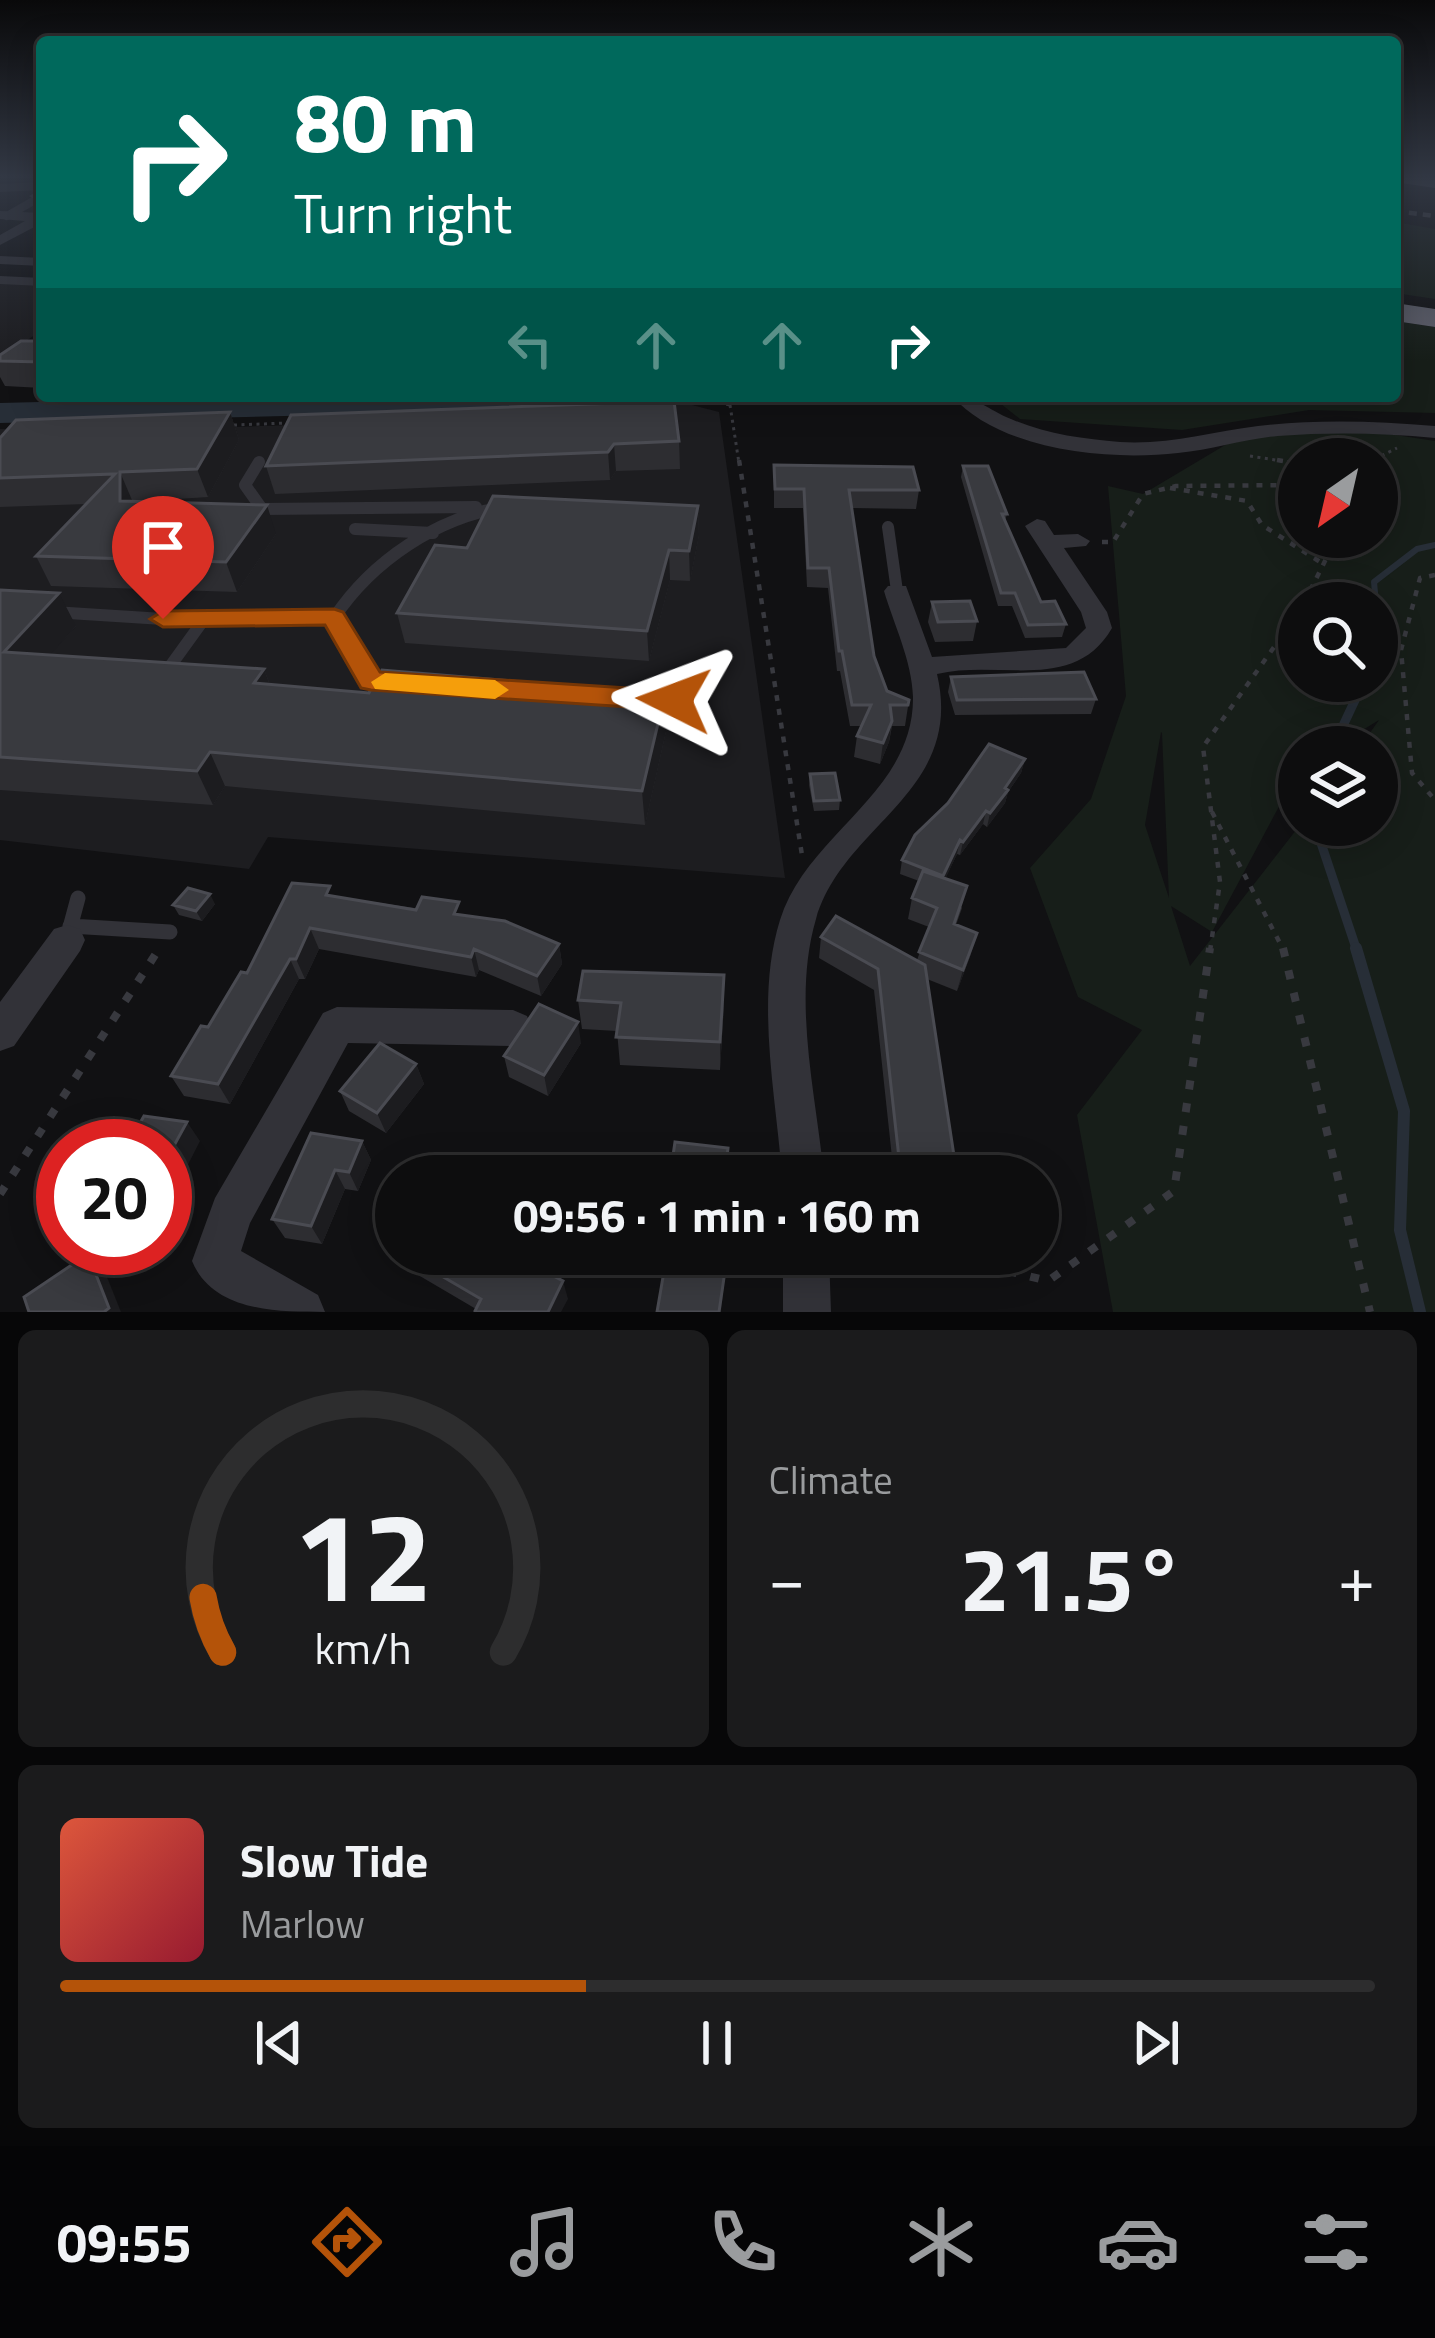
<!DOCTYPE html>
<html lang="en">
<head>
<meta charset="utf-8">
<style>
  :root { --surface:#0d0d0e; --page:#1b1b1c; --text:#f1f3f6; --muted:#9a9c9e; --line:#2d2d2e; --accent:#b45309 }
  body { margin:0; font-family:"Titillium Web",sans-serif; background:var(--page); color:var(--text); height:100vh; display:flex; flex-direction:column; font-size:45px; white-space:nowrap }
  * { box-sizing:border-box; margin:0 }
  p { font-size:39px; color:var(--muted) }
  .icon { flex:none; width:66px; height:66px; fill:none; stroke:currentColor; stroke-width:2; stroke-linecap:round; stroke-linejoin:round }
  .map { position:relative; height:1312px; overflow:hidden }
  .panel { display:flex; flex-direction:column; gap:18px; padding:18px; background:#070708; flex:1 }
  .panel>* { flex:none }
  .top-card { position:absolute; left:36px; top:36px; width:1365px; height:366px; border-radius:12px; box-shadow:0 6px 30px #0003,0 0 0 3px var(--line); background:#00695c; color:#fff; overflow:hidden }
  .needle { width:78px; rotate:214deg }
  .controls { position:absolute; left:1278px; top:438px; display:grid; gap:24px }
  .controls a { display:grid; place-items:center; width:120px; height:120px; border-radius:50%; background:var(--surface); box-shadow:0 6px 30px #0003,0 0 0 3px var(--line); font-size:60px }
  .speed { position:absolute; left:36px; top:1119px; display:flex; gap:24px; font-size:60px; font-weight:700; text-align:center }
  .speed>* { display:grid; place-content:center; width:156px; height:156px; border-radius:50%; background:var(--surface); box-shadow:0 6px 30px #0003,0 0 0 3px var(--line); line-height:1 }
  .speed .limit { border:18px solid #d22; background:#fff; color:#111 }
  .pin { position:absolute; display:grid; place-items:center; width:102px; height:102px; color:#fff; margin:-123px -51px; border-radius:50% 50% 50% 0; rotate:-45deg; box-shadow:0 0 12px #0007 }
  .pin .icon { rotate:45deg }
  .me { position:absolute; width:132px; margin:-66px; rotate:273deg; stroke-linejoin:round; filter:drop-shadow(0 0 9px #0008) }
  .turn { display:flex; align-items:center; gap:42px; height:252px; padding:0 60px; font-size:54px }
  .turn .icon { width:156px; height:156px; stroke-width:2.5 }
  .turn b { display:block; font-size:84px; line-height:102px }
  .lanes { display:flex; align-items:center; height:114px; padding:0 60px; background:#0003; justify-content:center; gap:60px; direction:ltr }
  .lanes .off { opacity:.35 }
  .big { font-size:90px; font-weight:700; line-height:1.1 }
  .panel .widget { flex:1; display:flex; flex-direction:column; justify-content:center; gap:18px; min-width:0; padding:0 42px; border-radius:18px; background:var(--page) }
  .panel .dial { align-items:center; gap:0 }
  .dial svg { height:312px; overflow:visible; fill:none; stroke:var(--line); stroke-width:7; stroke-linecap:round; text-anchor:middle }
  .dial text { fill:var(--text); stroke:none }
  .song { display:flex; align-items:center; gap:36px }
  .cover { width:144px; height:144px; border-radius:18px; background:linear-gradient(135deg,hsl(10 70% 55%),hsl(350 70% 35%)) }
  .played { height:12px; border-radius:6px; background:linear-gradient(90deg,var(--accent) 40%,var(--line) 40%) }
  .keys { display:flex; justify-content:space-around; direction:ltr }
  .heat { display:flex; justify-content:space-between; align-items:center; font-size:66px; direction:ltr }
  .panel .tiles { flex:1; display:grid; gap:18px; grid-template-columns:1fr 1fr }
  .widget:last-child { grid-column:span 2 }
  .trip { position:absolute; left:375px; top:1155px; width:684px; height:120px; border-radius:60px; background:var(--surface); box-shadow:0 6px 30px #0003,0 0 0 3px var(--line); font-weight:700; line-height:120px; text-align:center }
  .tab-bar { display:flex; height:192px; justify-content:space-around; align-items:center; background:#050506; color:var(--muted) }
  .tab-bar .icon { width:84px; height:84px }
  .tab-bar .selected { color:var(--accent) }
  .tab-bar b { font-size:54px; color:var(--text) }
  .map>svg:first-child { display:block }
</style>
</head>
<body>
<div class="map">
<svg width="1435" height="1312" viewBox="0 0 1435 1312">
  <rect width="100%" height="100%" fill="#111113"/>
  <path fill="#1d1d20" d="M0,283L42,284V330L0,359Z
    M669,399L719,412L785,878L268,837L249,869L0,840V429L115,431L529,417L611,412Z"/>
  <path fill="#171e19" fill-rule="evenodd" d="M1395,222L1435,229V299L1395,293Z
    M1395,321L1435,327V413L1309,410L1182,430L1020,419L991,396H1395Z
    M1343,427L1435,441V1312H1113L1077,1115L1142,1030L1078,997L1030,868L1091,799L1126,696L1108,486L1143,494L1242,435ZM1299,459H1377V537H1299ZM1299,603H1377V681H1299ZM1379,720L1360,747H1377V825H1300L1190,966L1171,906L1212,932L1299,769V747H1335ZM1161,732L1162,733L1169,898L1145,825Z"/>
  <path fill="#272e37" d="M275,396H645L588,404L367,414L0,423V403Z"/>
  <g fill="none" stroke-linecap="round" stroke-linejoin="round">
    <path stroke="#272e37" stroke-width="6" d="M1376,603L1374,582L1417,549L1435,545
      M1377,615V651"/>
    <path stroke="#272e37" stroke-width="9" d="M1333,747L1364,681
      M1315,825L1357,951"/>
    <path stroke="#272e37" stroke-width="12" d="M1356,948L1404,1111L1400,1230L1420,1312"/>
    <path stroke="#38393f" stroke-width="3" stroke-dasharray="3 4.5" stroke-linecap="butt" d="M682,396L730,405L741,396
      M634,403L659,396
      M730,405L739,463
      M234,425L288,423
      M1250,456L1295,463
      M1375,459L1397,448"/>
    <path stroke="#38393f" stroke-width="4.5" stroke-dasharray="6 8" stroke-linecap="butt" d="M739,460L802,855
      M1277,460L1299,464
      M1170,488L1247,501L1262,525L1325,565
      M1102,542H1113L1143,494L1176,486L1299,485
      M1435,575L1420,578L1401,650L1412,773L1435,800
      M1304,603L1337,537
      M1212,812L1284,951
      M1210,951L1220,882L1203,747L1299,612"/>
    <path stroke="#38393f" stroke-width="8" stroke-dasharray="9 14" stroke-linecap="butt" d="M1283,948L1370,1312
      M0,1194L157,952
      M941,1254L1048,1281L1174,1191L1210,948"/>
    <path stroke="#323238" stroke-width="8" d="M0,188L42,186
      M7,216L42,196
      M0,280L42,282"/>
    <path stroke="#323238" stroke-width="12" d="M259,462L245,485L262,509L476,507
      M888,527L897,591
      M355,529L433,533
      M53,612L163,619L334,618
      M334,618L367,675
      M334,618C372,561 437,517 505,507
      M171,665L205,618"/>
    <path stroke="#323238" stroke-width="15" d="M366,672L371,681L394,683
      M70,926L170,932
      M68,935L78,898"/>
    <path fill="#323238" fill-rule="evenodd" d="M0,211L42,213V223L0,245V235L25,221L0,219Z
      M0,256L42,258V266L0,264Z
      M952,396C977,396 988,410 1011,419C1045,434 1083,439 1120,442C1168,445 1211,432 1258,426C1317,419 1376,421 1435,426V438C1383,433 1331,432 1278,436C1244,439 1212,450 1178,453C1109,461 1001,451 952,396Z
      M1037,519L1045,521L1054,535L1078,534L1090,541L1086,546L1064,548L1107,612L1112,628C1074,694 999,659 937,674C965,793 843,824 816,919C792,1000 816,1094 824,1176H782C776,1094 755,1000 780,920C807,833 914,794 913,697C912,661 894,625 884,591L888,586H906L932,657L1066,648L1086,628L1081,612L1025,526Z
      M67,925L80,929L85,940L80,951L14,1046L0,1051V1002L54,929Z
      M337,1007L513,1010L527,1016L532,1028L527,1040L513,1046L348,1043L250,1223L241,1251L318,1295L325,1312C278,1312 213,1312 192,1261L215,1198L323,1013Z
      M783,1254H829L831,1312H783Z"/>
    <path fill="#565760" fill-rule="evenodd" d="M1395,177H1435V188L1395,182Z"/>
    <path fill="#5e5f6a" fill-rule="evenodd" d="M1395,303L1435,309V327L1395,321Z"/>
    <path stroke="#45464d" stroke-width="4.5" stroke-dasharray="8 6" stroke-linecap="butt" d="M1395,211L1435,216"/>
  </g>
  <path fill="#2d2d31" d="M42,191V211L37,208L32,196Z
    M42,341V388L5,386L0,377V355Z
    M230,412L239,440L208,497L132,502L276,534L237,592L51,586L36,556L86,504L0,507V438Z
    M291,415L679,441L680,469L616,471L610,480L275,494L266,466Z
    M774,465L919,490L916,509L852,508L874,656L887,691L909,700L905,726H892L889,742L880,764L854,757L857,736L861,726H850L840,671H837L828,588L807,587L803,508H774Z
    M963,466L1007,514L1005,521L1041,602L1066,624L1062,637L1025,638L1012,606H998L961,477Z
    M698,506L699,535L690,581L670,580L649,661L405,643L397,613L467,548Z
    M0,590L76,626L49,655L264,669L270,685L667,727L645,825L225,786L213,805L0,790Z
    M932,602L977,621L973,641L935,642L928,622Z
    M951,677L1096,699L1091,714L955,715L948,692Z
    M1025,759L1021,773L1008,792L1005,803L987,827L983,824L960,855L957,854L945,879L962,908L956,925L971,954L957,991L927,979L956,1169L954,1176H894L874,990L819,958L821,937L917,960L929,927L908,919L912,898L919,881L900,874L902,860Z
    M810,774L840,800L839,810L814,811L809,785Z
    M333,896L462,915L559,944L562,964L541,996L479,970L476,977L319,949L305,979H299L230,1104L184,1096L171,1076L247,973Z
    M215,904L202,921L179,915L173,905Z
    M578,1000L724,1004L720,1070L620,1065L617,1031L582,1029Z
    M581,1043L548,1096L509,1077L504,1056Z
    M416,1064L424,1084L386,1133L349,1111L340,1091Z
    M362,1141L371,1160L358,1191L345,1189L322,1244L285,1238L272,1219Z
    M401,1254H511L568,1299L476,1309L408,1269Z"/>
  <path fill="#1c1c1f" d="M230,412L239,440L208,497L197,469Z
    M614,444L616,471L610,480L608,452Z
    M120,472L132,500V530L120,501Z
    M267,505L276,534L237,592L226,562Z
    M698,506L699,535L690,581L689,551Z
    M669,550L670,580L649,661L647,631Z
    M59,593L76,626L22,686L4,652Z
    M264,669L276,702L254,683Z
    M665,694L667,727L645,825L642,791Z
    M892,721L889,742L880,764L883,743Z
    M210,752L225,786L213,805L197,771Z
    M1025,759L1021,773L1008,792L1005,803L987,827L990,813Z
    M986,811L983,824L960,855L963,842Z
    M960,840L957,854L940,890L943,876Z
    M210,894L215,904L202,921L196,911Z
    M310,928L319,949L305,979L296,959Z
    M977,933L971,954L957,991L963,970Z
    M559,944L562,964L541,996L537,976Z
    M474,949L479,970L476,977L471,957Z
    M290,959L299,979L230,1104L218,1084Z
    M724,975V1004L720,1070V1042Z
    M578,1022L581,1043L548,1096L544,1075Z
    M416,1064L424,1084L386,1133L377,1113Z
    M187,1122L200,1141L165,1210V1162Z
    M362,1141L371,1160L358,1191L349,1172Z
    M335,1170L345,1189L322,1244L311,1226Z
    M88,1254L105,1272L121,1312H104Z
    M727,1257L721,1312H719Z
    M563,1281L568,1299L561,1312H548Z"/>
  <path fill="#393a3f" stroke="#4a4b52" stroke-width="3" d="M42,191V202L32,196Z
    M21,341H42V362L0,361V355Z
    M674,401L679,441L614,444L608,452L266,466L291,415Z
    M230,412L197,469L120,472V501L267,505L226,562L36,556L115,474L0,478V438L16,420Z
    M774,465L913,467L919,490H849L874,656L887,691L909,700L908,705H890L892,721L883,743L857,736L871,705H852L842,651H839L829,568H808L804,489H775Z
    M963,466H988L1007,514H1002L1041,602L1055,601L1066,624L1028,625L1015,593H1001Z
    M493,496L698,506L689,551L669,550L647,631L397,613L435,545L467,548Z
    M0,590L59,593L4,652L264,669L254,683L369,693L382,670L665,694L642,791L210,752L197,771L0,757Z
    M970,601L977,621L938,622L932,602Z
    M1084,672L1096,699L957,700L951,677Z
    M989,744L1025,759L1005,788L1008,790L990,813L986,811L963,842L960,840L943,876L902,860L915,835L948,803Z
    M835,773L840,800L814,801L810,774Z
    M923,871L967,886L954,924L977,933L963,970L919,952L937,908L912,898Z
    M292,883L330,886L326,895L416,910L422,897L459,902L454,914L505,921L559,944L537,976L474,949L471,957L310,928L296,959H290L218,1084L171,1076L201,1026L208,1027L241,972L247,973Z
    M188,888L210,894L196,911L173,905Z
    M836,916L925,965L956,1169L900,1167L878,969L821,937Z
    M583,971L724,975L720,1042L616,1037L621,1003L578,1000Z
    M539,1004L578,1022L544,1075L504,1056Z
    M380,1043L416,1064L377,1113L340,1091Z
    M144,1116L187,1122L165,1162V1146H127Z
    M311,1133L362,1141L349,1172L335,1170L311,1226L272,1219Z
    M675,1142L728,1148L725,1176H670Z
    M88,1254L109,1308L104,1312H29L24,1297Z
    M404,1254H511L563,1281L548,1312H476L475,1311L481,1299Z
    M667,1254H710L727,1257L719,1312H657Z"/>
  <linearGradient id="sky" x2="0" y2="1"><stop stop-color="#09090a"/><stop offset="0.49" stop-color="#323844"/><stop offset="1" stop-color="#323844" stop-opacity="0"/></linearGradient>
  <rect width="1435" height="361" fill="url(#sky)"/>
  <path fill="#b45309" stroke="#753606" stroke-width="3" d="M334,609L343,612L380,672L674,691L688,700L674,710L371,690L361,688L325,625L163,627L150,619L163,611Z"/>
  <path fill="#f59e0b" d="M385,673L495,680L509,690L495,699L375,689L371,682Z"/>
</svg>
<div class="controls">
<a><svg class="needle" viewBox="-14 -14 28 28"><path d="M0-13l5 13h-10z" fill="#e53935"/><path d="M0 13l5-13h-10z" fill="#9a9c9e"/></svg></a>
<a><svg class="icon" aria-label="search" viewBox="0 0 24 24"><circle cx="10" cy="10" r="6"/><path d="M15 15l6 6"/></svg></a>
<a><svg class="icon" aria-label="layers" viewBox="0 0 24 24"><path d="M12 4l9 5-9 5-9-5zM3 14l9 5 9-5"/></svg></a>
</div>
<div class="speed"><div class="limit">20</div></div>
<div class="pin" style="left:163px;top:619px;background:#d93025"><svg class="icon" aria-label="arrive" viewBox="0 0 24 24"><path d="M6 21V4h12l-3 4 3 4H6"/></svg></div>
<svg class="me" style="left:674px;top:700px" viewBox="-20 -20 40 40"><path d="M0-17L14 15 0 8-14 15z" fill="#b45309" stroke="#fff" stroke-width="4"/></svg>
<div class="trip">09:56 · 1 min · 160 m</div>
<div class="top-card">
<div class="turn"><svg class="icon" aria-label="right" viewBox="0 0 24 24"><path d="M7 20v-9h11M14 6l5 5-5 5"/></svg><div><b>80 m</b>Turn right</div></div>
<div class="lanes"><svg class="icon off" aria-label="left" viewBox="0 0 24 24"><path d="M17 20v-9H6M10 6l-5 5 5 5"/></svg><svg class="icon off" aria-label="ahead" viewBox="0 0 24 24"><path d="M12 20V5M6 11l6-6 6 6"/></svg><svg class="icon off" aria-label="ahead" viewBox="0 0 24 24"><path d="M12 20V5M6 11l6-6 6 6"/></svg><svg class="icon" aria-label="right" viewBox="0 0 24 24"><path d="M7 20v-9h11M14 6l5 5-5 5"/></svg></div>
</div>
</div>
<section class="panel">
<div class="tiles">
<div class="widget dial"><svg viewBox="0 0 100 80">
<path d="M14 69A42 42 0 1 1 86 69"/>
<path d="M14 69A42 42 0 0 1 9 55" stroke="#b45309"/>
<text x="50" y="56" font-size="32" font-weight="700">12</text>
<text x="50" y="72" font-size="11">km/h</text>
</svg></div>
<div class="widget"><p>Climate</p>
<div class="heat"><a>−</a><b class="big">21.5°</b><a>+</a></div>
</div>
<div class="widget">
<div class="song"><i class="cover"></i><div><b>Slow Tide</b><p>Marlow</p></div></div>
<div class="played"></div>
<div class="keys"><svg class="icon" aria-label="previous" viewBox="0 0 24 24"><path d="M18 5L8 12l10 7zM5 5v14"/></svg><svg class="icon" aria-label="pause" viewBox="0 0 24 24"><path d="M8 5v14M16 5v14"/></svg><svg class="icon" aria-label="next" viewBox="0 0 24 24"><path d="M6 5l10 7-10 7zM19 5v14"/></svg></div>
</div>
</div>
</section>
<nav class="tab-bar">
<b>09:55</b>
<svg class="icon selected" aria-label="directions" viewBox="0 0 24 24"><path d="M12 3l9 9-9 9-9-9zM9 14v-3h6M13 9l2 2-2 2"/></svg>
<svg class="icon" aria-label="music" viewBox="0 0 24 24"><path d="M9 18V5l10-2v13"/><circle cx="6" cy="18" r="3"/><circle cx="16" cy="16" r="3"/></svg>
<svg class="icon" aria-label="phone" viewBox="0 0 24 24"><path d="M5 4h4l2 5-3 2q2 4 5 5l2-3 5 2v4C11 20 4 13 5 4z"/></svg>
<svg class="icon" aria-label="climate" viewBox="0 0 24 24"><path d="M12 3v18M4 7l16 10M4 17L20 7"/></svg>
<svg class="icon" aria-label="car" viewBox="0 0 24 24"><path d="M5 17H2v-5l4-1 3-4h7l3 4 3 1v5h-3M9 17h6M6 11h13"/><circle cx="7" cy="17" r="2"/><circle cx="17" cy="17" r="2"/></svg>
<svg class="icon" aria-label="filters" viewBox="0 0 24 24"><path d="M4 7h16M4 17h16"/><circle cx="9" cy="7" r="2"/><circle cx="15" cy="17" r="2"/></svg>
</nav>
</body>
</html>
